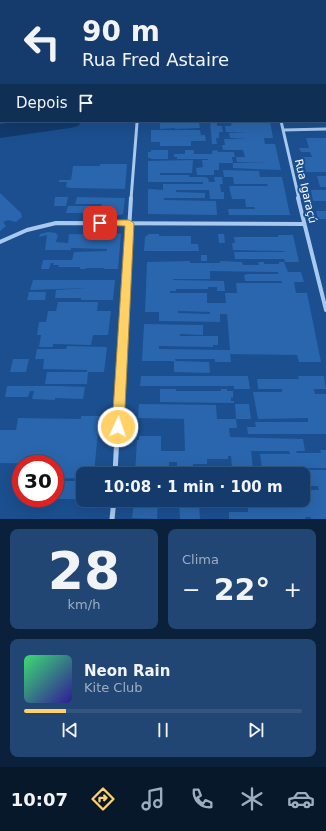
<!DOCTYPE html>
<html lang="pt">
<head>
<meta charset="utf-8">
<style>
  :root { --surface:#143b6b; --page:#214673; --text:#f1f3f6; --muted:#9dadc1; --line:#33557e; --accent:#ffd166 }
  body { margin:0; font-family:"DejaVu Sans",sans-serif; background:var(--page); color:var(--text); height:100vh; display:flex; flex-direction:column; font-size:15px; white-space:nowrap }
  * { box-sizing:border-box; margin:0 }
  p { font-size:13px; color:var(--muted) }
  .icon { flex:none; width:22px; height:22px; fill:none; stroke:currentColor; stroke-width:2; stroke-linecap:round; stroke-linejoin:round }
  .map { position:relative; height:519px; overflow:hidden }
  .panel { display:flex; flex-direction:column; gap:10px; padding:10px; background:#0b203b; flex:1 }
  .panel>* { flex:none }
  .banner { position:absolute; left:0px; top:0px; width:326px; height:122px; box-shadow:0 4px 16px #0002,0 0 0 1px var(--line); background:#143b6b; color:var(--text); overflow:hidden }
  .speed { position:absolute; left:12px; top:455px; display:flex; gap:8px; font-size:20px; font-weight:700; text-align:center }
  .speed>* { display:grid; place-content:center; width:52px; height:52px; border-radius:50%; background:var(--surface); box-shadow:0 4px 16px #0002,0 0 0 1px var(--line); line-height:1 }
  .speed .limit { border:6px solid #d22; background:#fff; color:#111 }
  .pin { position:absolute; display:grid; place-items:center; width:34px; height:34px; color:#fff; margin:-17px; border-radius:8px; box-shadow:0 2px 6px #0006 }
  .me { position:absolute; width:44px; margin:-22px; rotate:3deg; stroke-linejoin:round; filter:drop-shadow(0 0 3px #0008) }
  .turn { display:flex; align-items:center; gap:14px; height:84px; padding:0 16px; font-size:18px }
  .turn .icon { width:52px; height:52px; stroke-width:2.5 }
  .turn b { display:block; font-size:28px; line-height:34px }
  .then { display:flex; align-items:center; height:38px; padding:0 16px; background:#0003; gap:8px; font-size:15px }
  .big { font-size:30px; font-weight:700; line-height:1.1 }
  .panel .widget { flex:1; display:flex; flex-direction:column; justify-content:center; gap:6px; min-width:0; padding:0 14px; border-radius:8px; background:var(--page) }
  .panel .dial { align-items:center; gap:0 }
  .dial b { font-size:52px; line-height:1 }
  .song { display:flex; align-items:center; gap:12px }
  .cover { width:48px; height:48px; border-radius:6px; background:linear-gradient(135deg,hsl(140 70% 55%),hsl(250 70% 35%)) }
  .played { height:4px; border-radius:2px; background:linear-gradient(90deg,var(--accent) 15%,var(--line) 15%) }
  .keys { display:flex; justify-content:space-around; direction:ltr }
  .heat { display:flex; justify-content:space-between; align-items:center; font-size:22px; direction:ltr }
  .panel .tiles { flex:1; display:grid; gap:10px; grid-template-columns:1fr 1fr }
  .widget:last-child { grid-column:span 2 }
  .trip { position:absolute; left:76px; top:467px; width:234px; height:40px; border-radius:8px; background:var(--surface); box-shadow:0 4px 16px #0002,0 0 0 1px var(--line); font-weight:700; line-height:40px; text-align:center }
  .tab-bar { display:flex; height:64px; justify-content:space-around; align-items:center; background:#08182b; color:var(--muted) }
  .tab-bar .icon { width:28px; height:28px }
  .tab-bar .current { color:var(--accent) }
  .tab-bar b { font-size:18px; color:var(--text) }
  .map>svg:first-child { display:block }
</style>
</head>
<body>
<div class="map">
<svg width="326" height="519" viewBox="0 0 326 519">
  <rect width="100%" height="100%" fill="#1b4f8f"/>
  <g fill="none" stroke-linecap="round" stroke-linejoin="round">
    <path fill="#123a6d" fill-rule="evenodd" d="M325,7H326V17H325Z
      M19,121H82L78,126L70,128L0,138V124Z"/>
  </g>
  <path fill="#2a66ad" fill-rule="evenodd" d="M160,121H209L210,122L199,123L200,128L175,129V128L160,129Z
    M232,121H270L273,138H264L265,144H275L281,170L233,168V163H267L237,162L236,157H245L243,150H223L222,145H225L224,139H248L230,138L229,133H248L226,132L225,126H260H231Z
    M210,122H217V126H222L223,132H219V138H216L217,144H212Z
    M151,130H200L201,135L173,136L205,135L206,141H191V146H160V142H151Z
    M306,138H326V172H306L302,157H312L310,152H301L299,148H309Z
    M151,150H168V159H151V158H148V152H151Z
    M185,150H194V154H212V151L217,150L218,152H234L235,157H232L233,163H219V170H214V175H197L196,168L203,167L202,160H208V159H177V157H174V154H185Z
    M193,160L192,173H160V175H189V177H204L208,178L209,182H215L214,177H222L223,184H220L221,192H224V199H210L209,190H176V192L205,193V198H164V200L216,201L217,215L148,214V189L163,190V184H203V182H148V161Z
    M100,164H127L125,189L71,188L66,187L67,182H59V180H71L73,166H100Z
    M223,170L259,171L260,177H235H282L290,215H229L228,209H255L254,207H246L245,199H232L229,186H268L267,184H234L233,177H224Z
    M317,176H326V187H320Z
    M311,190H326V201H313Z
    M0,193L21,213L22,217L16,222L8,220L3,222L6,226L0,231Z
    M55,197H68L66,206H54Z
    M77,197L125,198L123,214L116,216H98V213H66L68,206H101L102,204H75Z
    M316,211H326V219H318Z
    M48,232L57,233L56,235H58L56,242L68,243L69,234L110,235L111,233L121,234L118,269H104V268H86V269H80V267H58L59,265H53L54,263H51L49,269H41L43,260H72L74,252L107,251V249L71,248V250H45L47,235L39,237L40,234Z
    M149,234H159V236H191V244H198L199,251H144L145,237Z
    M218,234H224L225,243H219Z
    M278,235H293L299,262H285L284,259H235L234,252H285L284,251L233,250L232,243H235L234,237H278Z
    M201,255H207V261H201Z
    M190,261V263H220V261L242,262L243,265H259L258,262H264V264H279V262H284L288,272H301L304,282H294L296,293H307L321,362H299L297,355L230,354L231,362H215V359H175L176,361L209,362L210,373L174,372V361H142L144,324L203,325V335L180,334V336H218V345H213V347L159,346V349L230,350L227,314H220V322L159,321V312H145L147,262ZM210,271L278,272V274H248L244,275L245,281H281L282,283H236L237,293H225L226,303H207V293H170V291H176V289H208V287H217V291H225L224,281L173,280V279H210ZM178,311L210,312V314L178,313Z
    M33,280H115L113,300H81V298H55L56,290L87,288L30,290Z
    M29,292H46L45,300H27Z
    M58,302H98L97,311H111L108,335H93L91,345L53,344V347H39L41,335H37L39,322H46L48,311H56Z
    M67,346L107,347L104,372H88L87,384H45L47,372H87V370L43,369L44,359H35L37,349H66Z
    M13,359H29L26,372H10Z
    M141,376H248L250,389H234V386H140Z
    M298,376H324L326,389H314L315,394H326V434H248L247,427H256L255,422H308V418L258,419L253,392H282V389H258L257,379H299Z
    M7,386H58L85,387L83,399L55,398V400L32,399L34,391H30L28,397H5Z
    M160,389H176V391H221V389H227V391H233V398L231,397V401H234V403L160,402Z
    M139,404L216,405L217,419H236L237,428H229L230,437L303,439L305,451H296L297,453H321L320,450H326V468H262L260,454H290L289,451H251L253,468H240V470H326V519H311V517H305L306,519H229V512H248V504H243V500H303V490H319L318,486H303V474H229V468H232L231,456H228V459H207V464H193V466L177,467V462H169V468H172V469H219V474H135L137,440H139V436H161V451H185L184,419L138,418Z
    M235,404H249L251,419H236Z
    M81,416H102L101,431H98L94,474H83V499H55V481H77L78,478L55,479V464L0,463V430H16L18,418L81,419Z
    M163,500H208L209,504H199L200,519H180L179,503H163Z
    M134,503H158L157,519L132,518Z"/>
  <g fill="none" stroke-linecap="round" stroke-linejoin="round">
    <path stroke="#a9c9ee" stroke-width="2.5" d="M0,0H48"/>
    <path stroke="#a9c9ee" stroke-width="3" d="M281,121L299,199
      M283,130L326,129
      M131,199L137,123"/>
    <path stroke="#a9c9ee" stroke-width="4" d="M298,198L326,310
      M0,242L27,230L56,223L304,224
      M122,341L131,198"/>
    <path stroke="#a9c9ee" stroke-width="5" d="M115,474L122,340
      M112,519L114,500"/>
    <path fill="#f0f6ff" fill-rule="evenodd" d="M220,0H226L219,1Z
      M0,61H1V65H0Z"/>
  </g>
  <path fill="#ffd166" stroke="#a68842" d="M100,220H129L134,223L124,427L122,431L118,432L114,431L112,427L125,226L97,225L96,223Z"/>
  <g text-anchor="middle" stroke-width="4" stroke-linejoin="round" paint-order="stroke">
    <g font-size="11" fill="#fff" stroke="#1b4f8f">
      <text transform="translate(306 191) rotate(77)" y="4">Rua Igaraçú</text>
    </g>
  </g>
</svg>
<div class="speed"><div class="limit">30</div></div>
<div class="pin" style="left:100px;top:223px;background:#d93025"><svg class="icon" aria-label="arrive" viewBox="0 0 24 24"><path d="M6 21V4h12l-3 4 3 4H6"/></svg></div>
<svg class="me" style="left:118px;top:427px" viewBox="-20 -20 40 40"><circle r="17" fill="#ffd166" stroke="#fff" stroke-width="3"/><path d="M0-11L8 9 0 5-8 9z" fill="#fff"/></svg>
<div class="trip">10:08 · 1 min · 100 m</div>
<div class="banner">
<div class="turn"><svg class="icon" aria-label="left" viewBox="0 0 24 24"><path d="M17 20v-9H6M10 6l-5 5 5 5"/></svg><div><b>90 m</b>Rua Fred Astaire</div></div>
<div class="then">Depois<svg class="icon" aria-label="arrive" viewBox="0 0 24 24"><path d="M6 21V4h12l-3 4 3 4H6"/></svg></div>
</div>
</div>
<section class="panel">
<div class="tiles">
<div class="widget dial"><b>28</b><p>km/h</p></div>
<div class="widget"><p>Clima</p>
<div class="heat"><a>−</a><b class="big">22°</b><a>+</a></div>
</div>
<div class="widget">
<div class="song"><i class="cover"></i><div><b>Neon Rain</b><p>Kite Club</p></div></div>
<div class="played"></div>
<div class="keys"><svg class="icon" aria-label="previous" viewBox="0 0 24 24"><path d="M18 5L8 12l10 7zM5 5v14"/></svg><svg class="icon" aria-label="pause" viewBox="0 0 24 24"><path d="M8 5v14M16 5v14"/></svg><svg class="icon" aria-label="next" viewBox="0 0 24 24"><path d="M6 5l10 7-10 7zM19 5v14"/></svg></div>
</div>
</div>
</section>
<nav class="tab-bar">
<b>10:07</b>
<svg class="icon current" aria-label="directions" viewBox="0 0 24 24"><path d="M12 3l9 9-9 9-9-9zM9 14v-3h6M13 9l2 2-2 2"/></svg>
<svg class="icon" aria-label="music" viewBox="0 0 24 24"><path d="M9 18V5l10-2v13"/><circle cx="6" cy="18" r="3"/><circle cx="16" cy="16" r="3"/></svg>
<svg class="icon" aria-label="phone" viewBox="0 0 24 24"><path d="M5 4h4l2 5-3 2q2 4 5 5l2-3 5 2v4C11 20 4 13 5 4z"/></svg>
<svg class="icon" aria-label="climate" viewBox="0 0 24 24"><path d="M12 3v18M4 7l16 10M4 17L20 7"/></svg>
<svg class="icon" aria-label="car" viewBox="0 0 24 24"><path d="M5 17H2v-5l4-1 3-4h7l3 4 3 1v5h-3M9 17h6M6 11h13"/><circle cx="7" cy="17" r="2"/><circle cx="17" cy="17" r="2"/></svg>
</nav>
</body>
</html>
